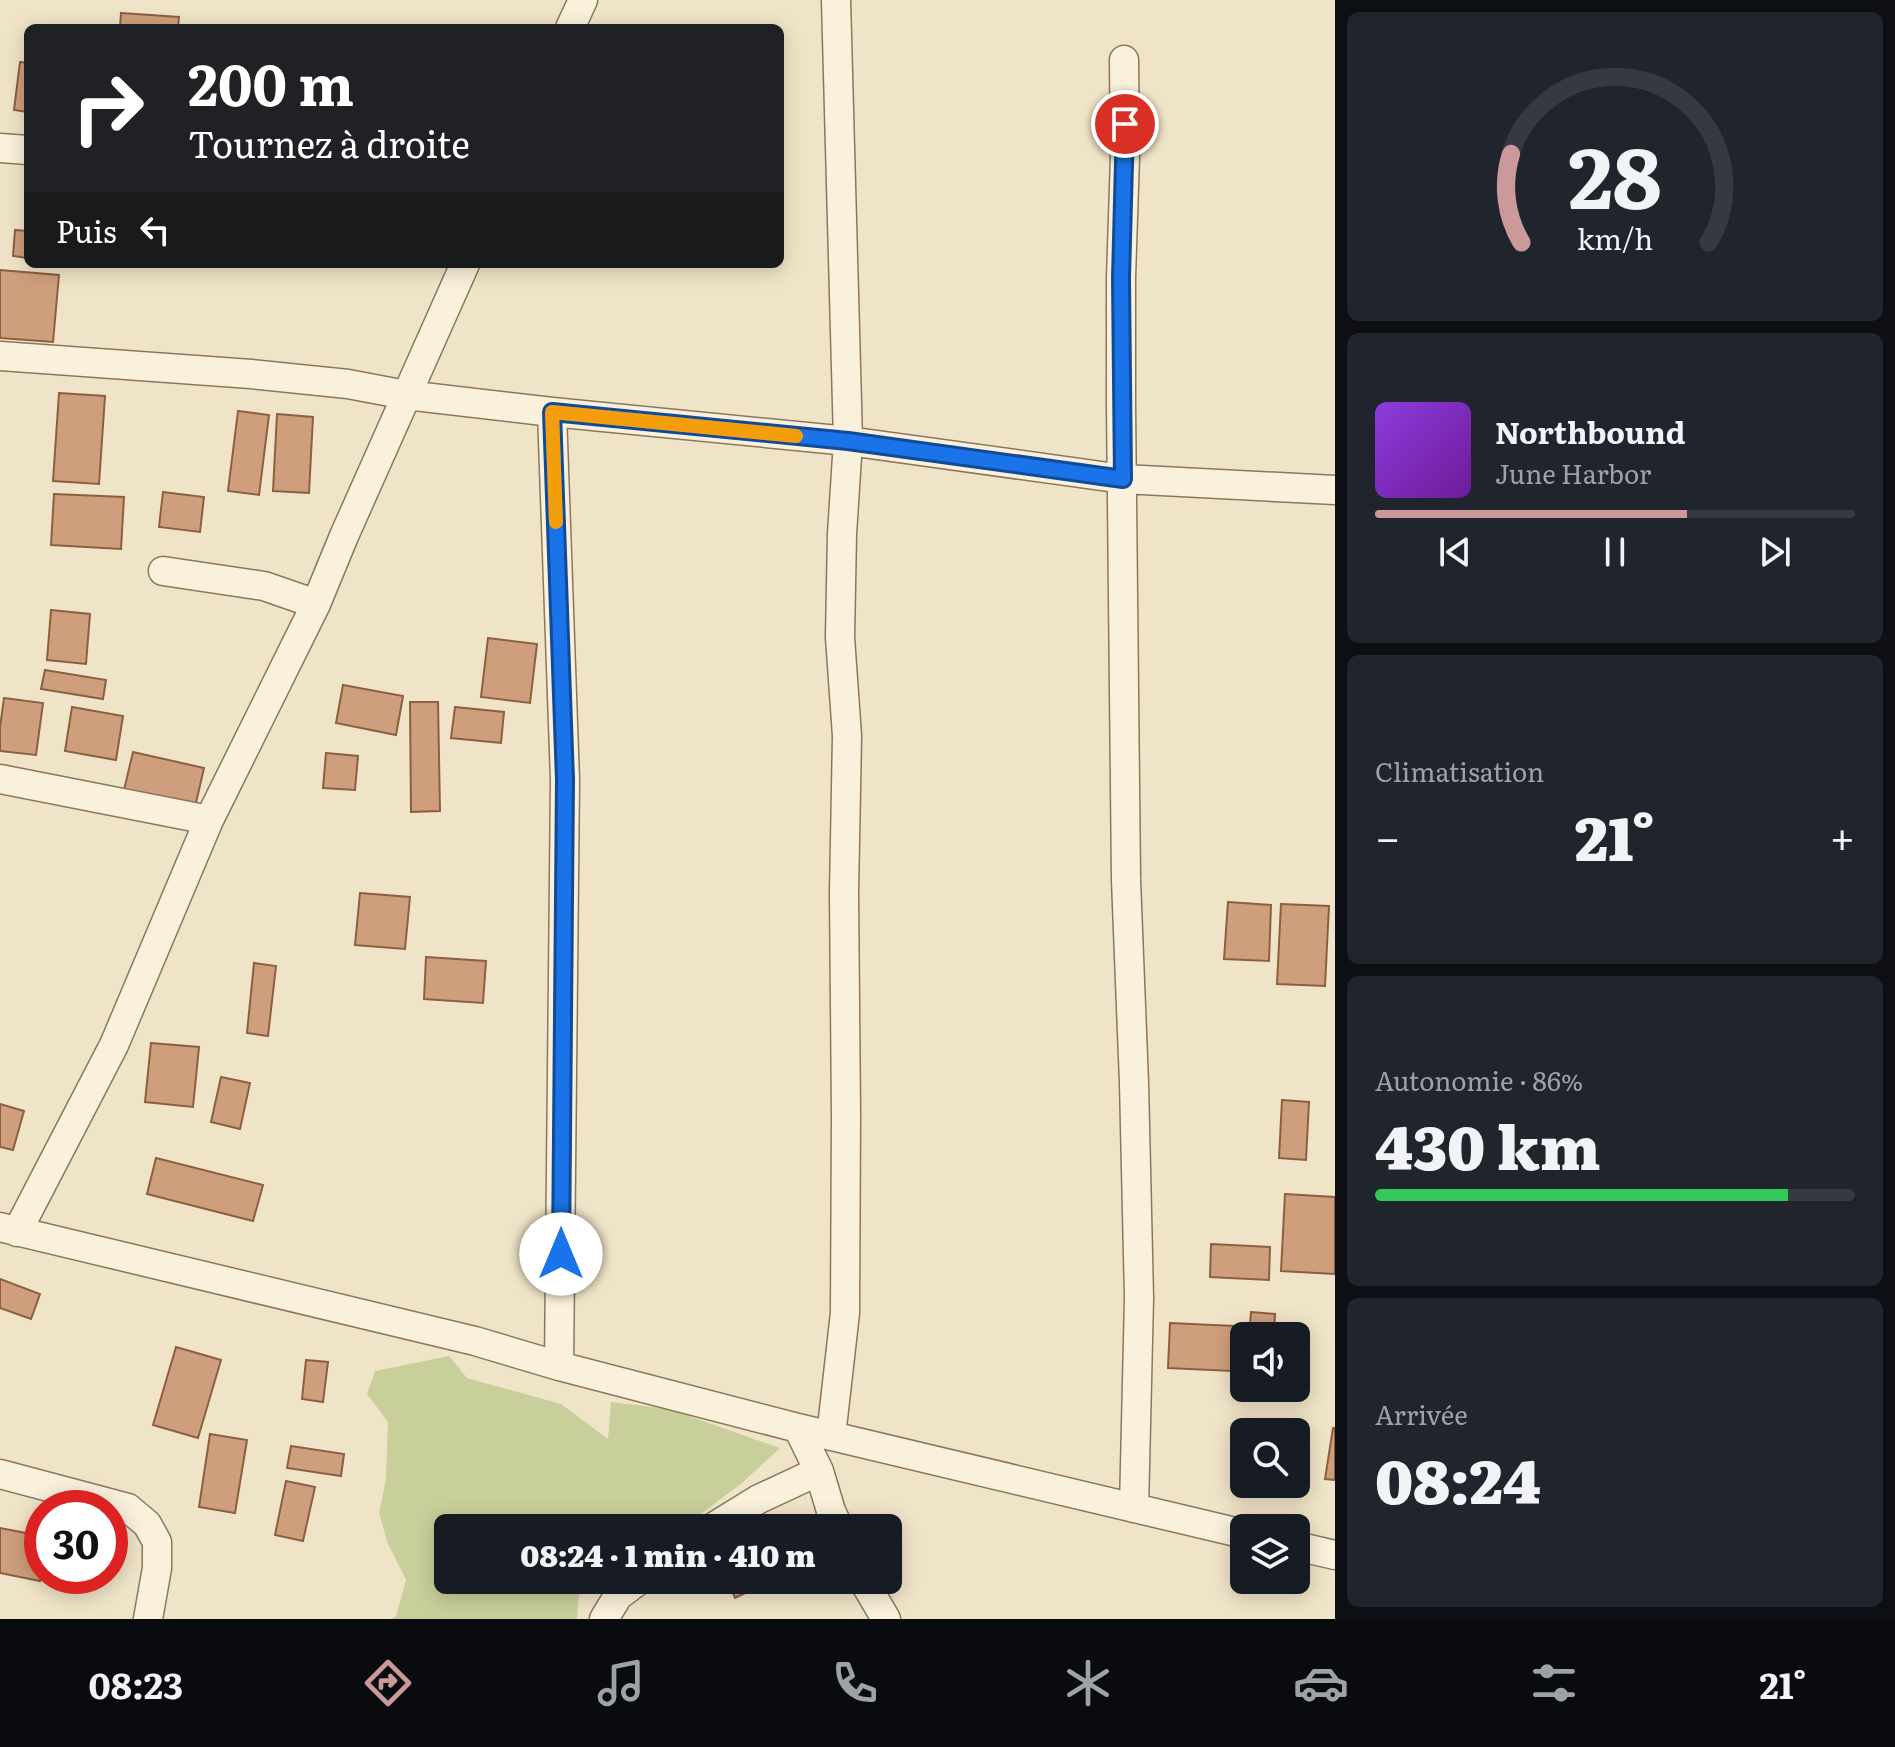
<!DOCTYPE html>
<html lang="fr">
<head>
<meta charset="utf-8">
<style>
  :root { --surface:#171b24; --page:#20242c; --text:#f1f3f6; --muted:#9ea1a6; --line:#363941; --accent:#cc999b }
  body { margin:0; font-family:Literata,serif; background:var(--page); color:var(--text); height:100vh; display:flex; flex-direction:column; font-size:30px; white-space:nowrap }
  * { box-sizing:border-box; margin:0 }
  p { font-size:26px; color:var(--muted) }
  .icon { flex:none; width:44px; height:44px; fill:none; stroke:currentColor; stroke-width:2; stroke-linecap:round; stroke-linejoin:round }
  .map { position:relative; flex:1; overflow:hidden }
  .details { display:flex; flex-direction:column; gap:12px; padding:12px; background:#0d0f14; width:560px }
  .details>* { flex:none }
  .hud { position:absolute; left:24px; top:24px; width:760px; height:244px; border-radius:12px; box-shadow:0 4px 20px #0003; background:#202124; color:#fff; overflow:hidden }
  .controls { position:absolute; left:1230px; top:1322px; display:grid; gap:16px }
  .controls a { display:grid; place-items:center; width:80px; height:80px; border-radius:12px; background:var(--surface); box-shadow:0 4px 20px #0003; font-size:40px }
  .speed { position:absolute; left:24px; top:1490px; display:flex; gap:16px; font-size:40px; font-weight:700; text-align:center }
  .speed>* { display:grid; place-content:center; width:104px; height:104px; border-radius:50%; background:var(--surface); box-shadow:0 4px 20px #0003; line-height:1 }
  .speed .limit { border:12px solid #d22; background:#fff; color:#111 }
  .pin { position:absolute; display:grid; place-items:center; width:68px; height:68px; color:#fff; margin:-34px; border:4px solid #fff; border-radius:50%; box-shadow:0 2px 8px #0007 }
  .me { position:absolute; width:88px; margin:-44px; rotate:0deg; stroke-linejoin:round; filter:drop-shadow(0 0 6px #0008) }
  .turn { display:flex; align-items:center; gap:28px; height:168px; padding:0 32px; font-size:36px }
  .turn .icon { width:104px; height:104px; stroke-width:2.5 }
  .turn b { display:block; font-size:56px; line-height:68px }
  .then { display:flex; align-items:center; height:76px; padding:0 32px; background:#0003; gap:16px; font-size:30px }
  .big { font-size:60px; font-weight:800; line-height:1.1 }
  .details .tile { flex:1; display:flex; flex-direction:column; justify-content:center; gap:12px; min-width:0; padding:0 28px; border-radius:12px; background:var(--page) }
  .details .dial { align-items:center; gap:0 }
  .dial svg { height:208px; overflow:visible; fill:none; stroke:var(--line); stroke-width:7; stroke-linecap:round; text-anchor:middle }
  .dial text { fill:var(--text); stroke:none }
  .song { display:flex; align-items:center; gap:24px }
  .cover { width:96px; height:96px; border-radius:12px; background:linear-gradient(135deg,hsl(270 70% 55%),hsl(280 70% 35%)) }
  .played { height:8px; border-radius:4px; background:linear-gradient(90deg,var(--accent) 65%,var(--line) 65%) }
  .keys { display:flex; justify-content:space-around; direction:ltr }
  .heat { display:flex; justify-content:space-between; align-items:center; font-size:44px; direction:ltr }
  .charge { height:12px; border-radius:6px; background:linear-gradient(90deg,#34c759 86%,var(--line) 0) }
  .trip { position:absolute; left:434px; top:1514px; width:468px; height:80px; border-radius:12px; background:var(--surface); box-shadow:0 4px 20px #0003; font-weight:800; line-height:80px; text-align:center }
  .dock { display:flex; height:128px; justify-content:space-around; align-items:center; background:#090b0e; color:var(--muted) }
  .dock .icon { width:56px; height:56px }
  .dock .on { color:var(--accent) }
  .dock b { font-size:36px; color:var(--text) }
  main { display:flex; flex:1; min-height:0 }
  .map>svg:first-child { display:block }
</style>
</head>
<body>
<main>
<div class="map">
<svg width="1335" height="1619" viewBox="0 0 1335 1619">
  <rect width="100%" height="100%" fill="#f0e4c8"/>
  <path fill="#c9cf9b" d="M449,1356L467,1378L561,1404L608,1439L611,1402L669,1409L780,1448L742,1483L702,1513L666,1528H448V1580H594L579,1595L577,1619H391L396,1616L406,1580L388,1544L379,1513L386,1479L388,1422L367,1394L375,1371Z"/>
  <path fill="#cf9f7d" stroke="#8d5f41" stroke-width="2" d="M121,13L179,17L178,28H120Z
    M20,62L28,63V112L14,110Z
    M15,230L28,231V258L13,256Z
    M0,270L59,275L53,342L0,338Z
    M59,393L105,396L99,484L53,481Z
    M238,411L269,415L259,495L228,491Z
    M277,414L313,417L309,493L273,491Z
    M163,492L204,497L200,532L159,527Z
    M54,494L124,497L121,549L51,545Z
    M51,610L90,614L86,664L47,660Z
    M488,638L537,644L530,703L481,697Z
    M45,670L106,680L103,699L41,689Z
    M343,685L403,696L396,735L336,723Z
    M4,698L43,703L36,755L0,751V727Z
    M410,702H438L440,811L411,812Z
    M72,707L123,716L116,760L65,751Z
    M455,707L504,712L501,743L451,738Z
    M133,752L204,768L195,807L124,790Z
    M326,753L358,756L355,790L323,788Z
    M360,893L410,897L405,949L355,945Z
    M1228,902L1271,905L1269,961L1224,959Z
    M1281,904L1329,906L1325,986L1277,984Z
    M426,957L486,961L483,1003L424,999Z
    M254,963L276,966L268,1036L247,1033Z
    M151,1043L199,1047L193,1107L145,1102Z
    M221,1077L250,1083L240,1129L211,1122Z
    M1282,1100L1309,1102L1306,1160L1279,1158Z
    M0,1104L24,1111L13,1150L0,1147Z
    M156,1158L263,1185L253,1221L147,1194Z
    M1285,1194L1335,1197V1274L1281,1271Z
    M1211,1244L1270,1247L1269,1280L1210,1277Z
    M0,1279L40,1294L31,1319L0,1308Z
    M1251,1312L1275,1314L1274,1336H1249Z
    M1170,1323L1234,1326L1232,1371L1168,1368Z
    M176,1347L221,1360L198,1438L153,1425Z
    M306,1360L328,1362L323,1402L302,1399Z
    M1333,1428H1335V1480L1325,1479Z
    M210,1434L247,1440L235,1513L199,1507Z
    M291,1446L344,1454L341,1476L287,1468Z
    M286,1481L315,1487L303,1541L275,1535Z
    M0,1528L42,1536V1570L40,1581L0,1573Z
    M727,1580H773L735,1598Z"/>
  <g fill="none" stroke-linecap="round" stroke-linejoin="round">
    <defs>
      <path id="street" d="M570,28L583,0
        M1124,60L1125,156L1121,278V406L1126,880L1134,1083L1139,1298L1134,1508
        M0,148L28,150
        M0,356L251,374L348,384L406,395L552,412L848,441L1123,479L1335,490
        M552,412L565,780L559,1366
        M163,571L264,586L316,604
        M0,779L209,820
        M0,1227L475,1341L559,1366L798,1428L1244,1534
        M17,1232L114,1045L209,820L316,604L344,536L465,264
        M798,1428L819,1471L831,1511L839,1528
        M831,1436L845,1313L846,1115L844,893L847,736L840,637L842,534L848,441L836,0
        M0,1474L128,1508L147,1524L157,1542V1568L148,1619
        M712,1528L759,1499L819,1471
        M1296,1546L1335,1555
        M863,1580L886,1619
        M604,1619L618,1596L639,1580"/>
    </defs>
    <use href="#street" stroke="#8d765c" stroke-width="31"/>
    <use href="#street" stroke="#faf1dc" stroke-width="28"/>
  </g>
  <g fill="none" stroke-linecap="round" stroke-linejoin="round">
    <defs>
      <path id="route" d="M561,1254L565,780L552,412L848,441L1123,479L1121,278L1125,124"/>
    </defs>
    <use href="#route" stroke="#114b97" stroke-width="20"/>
    <use href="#route" stroke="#1a73e8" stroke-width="14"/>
    <path stroke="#f59e0b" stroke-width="14" d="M556,522L552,412L796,436"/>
  </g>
</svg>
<div class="controls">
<a><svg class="icon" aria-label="sound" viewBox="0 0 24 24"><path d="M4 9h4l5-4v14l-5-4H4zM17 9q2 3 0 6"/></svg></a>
<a><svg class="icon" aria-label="search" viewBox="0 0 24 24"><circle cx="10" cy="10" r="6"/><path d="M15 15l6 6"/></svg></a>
<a><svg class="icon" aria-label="layers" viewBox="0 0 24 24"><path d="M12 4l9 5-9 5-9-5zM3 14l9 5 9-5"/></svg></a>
</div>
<div class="speed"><div class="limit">30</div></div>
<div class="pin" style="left:1125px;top:124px;background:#d93025"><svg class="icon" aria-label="arrive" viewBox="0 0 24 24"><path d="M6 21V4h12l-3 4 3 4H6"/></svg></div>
<svg class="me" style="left:561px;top:1254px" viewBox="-20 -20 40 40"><circle r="19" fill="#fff"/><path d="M0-13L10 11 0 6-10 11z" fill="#1a73e8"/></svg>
<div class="trip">08:24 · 1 min · 410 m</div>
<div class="hud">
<div class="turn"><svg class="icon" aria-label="right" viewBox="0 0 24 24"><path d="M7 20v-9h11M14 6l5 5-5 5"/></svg><div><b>200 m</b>Tournez à droite</div></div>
<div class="then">Puis<svg class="icon" aria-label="left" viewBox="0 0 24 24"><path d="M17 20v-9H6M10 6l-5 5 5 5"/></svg></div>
</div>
</div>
<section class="details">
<div class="tile dial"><svg viewBox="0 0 100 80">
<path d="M14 69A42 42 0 1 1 86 69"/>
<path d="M14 69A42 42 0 0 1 10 35" stroke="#cc999b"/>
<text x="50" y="56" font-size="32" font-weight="700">28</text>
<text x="50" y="72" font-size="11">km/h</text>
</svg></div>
<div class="tile">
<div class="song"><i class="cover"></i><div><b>Northbound</b><p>June Harbor</p></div></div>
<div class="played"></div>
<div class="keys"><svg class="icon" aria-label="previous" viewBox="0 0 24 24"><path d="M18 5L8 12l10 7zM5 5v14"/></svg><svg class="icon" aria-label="pause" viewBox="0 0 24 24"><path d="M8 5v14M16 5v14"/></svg><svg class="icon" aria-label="next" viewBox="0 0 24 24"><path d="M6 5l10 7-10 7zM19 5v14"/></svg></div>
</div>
<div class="tile"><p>Climatisation</p>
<div class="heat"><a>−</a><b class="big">21°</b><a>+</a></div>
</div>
<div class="tile"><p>Autonomie · 86%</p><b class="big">430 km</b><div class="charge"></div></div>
<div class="tile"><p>Arrivée</p><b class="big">08:24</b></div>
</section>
</main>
<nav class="dock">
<b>08:23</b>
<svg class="icon on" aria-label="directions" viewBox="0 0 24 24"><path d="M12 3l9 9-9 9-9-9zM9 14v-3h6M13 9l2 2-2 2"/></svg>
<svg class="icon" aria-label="music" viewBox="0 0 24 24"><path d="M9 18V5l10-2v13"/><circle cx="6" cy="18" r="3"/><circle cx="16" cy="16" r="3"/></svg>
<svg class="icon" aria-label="phone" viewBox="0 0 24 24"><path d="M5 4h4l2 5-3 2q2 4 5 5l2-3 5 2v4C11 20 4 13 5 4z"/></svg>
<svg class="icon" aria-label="climate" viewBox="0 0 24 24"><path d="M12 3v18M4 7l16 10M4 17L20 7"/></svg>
<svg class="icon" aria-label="car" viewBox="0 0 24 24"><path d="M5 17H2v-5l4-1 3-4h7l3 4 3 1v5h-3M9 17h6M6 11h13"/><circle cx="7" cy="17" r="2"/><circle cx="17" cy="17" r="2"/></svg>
<svg class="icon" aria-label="filters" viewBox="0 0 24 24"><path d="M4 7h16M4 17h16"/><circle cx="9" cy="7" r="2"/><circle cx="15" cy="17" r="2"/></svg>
<b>21°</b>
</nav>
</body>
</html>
